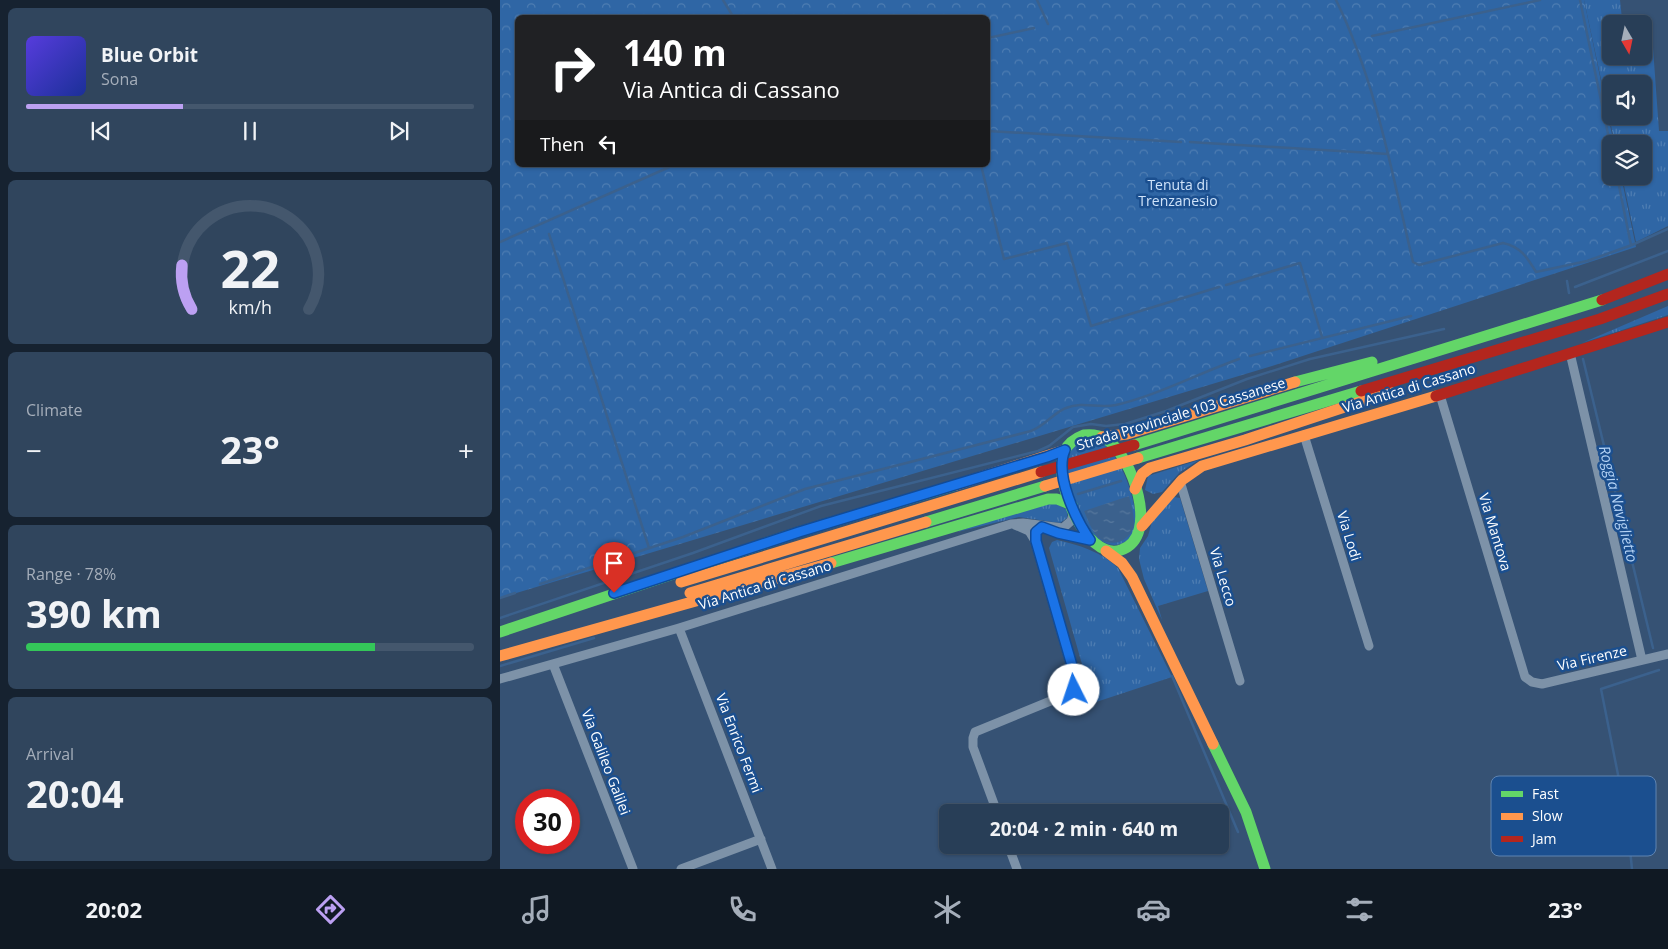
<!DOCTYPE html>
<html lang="en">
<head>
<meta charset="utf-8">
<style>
  :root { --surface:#283e57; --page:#30455d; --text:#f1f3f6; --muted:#a5aeba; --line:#44576d; --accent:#bca0f2 }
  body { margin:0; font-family:"Open Sans",sans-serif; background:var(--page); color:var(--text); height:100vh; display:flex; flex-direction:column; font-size:19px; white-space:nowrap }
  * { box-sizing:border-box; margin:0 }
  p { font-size:16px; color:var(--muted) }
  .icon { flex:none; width:28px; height:28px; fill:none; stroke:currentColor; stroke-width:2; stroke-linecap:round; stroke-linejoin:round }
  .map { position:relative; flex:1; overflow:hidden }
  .drawer { display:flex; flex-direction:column; gap:8px; padding:8px; background:#162230; width:500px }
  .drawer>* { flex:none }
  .hud { position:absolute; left:15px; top:15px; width:475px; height:152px; border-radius:8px; box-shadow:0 1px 4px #0004,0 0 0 1px var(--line); background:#202124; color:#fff; overflow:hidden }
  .needle { width:32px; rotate:171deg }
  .tools { position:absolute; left:1102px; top:15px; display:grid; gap:10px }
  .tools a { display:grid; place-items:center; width:50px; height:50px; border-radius:8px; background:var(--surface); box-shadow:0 1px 4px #0004,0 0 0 1px var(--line); font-size:25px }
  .speed { position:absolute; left:15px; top:789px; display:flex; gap:10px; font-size:25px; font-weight:700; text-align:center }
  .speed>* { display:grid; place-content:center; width:65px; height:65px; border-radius:50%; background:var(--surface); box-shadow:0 1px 4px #0004,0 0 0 1px var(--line); line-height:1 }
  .speed .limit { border:8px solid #d22; background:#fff; color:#111 }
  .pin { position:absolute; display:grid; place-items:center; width:42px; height:42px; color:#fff; margin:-51px -21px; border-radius:50% 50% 50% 0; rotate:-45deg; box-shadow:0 0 5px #0007 }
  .pin .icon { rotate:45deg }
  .me { position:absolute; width:55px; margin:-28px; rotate:356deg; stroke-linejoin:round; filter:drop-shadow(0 0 4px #0008) }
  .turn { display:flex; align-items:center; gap:18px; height:105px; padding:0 25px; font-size:22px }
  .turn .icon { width:65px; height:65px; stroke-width:2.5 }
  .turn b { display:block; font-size:35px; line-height:42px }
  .then { display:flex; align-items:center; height:48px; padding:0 25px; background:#0003; gap:10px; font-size:19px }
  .big { font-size:38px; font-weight:700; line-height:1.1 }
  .drawer .widget { flex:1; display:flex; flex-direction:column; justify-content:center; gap:8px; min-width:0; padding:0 18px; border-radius:8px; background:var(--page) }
  .drawer .dial { align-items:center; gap:0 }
  .dial svg { height:130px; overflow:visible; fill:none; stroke:var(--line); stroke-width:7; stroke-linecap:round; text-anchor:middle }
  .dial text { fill:var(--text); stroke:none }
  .song { display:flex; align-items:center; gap:15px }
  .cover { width:60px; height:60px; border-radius:8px; background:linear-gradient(135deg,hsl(250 70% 55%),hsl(230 70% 35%)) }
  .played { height:5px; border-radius:2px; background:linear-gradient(90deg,var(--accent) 35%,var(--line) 35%) }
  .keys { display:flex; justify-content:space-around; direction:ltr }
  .heat { display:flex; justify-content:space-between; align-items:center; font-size:28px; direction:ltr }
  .charge { height:8px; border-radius:4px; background:linear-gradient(90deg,#34c759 78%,var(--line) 0) }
  .trip { position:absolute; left:439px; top:804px; width:290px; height:50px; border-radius:8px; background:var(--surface); box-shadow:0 1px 4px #0004,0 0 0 1px var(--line); font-weight:700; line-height:50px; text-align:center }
  .tab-bar { display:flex; height:80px; justify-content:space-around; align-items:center; background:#101923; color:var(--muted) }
  .tab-bar .icon { width:35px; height:35px }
  .tab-bar .selected { color:var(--accent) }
  .tab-bar b { font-size:22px; color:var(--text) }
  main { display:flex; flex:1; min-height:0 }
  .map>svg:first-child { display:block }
</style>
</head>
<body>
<main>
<section class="drawer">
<div class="widget">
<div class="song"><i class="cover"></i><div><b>Blue Orbit</b><p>Sona</p></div></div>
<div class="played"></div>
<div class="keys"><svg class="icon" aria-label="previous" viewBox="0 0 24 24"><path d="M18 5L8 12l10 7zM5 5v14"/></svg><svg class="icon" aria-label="pause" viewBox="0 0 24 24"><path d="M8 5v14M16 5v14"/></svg><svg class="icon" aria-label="next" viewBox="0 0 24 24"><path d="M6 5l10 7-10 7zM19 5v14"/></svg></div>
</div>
<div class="widget dial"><svg viewBox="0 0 100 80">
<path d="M14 69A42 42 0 1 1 86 69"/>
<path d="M14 69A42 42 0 0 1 8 42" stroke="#bca0f2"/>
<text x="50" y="56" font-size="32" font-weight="700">22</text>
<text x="50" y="72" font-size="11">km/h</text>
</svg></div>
<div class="widget"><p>Climate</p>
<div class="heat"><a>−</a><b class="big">23°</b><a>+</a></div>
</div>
<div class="widget"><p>Range · 78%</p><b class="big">390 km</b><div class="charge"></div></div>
<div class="widget"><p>Arrival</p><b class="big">20:04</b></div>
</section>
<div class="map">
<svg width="1168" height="869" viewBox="0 0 1168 869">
  <defs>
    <pattern id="grass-tufts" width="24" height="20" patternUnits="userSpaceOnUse" patternTransform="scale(1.25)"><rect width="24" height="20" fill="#2f66a5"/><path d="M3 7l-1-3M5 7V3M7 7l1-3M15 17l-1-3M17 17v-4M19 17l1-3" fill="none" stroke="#4e7db2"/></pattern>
    <pattern id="forest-crowns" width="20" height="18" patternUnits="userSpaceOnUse" patternTransform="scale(1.25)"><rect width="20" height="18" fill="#2f66a5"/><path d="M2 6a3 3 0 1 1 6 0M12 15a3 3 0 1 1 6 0" fill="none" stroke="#4e7db2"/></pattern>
    <pattern id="water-ripples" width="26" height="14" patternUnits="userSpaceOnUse" patternTransform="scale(1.25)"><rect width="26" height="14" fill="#3b618d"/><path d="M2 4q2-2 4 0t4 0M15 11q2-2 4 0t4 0" fill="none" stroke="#58799e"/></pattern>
  </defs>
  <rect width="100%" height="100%" fill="#365274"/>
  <path fill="url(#grass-tufts)" fill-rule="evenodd" d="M1084,0H1120L1122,19L1126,24H1111V56H1144V35L1152,34L1159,131H1168V226L1136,242L1122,176H1144V144H1115ZM1111,84H1144V116H1111Z
    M1168,306V315L1082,343Z
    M586,440C592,441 599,440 604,444C621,459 631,488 635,509C637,520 637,533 628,540C593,566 563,484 567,458C569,449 578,444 586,440Z
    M699,460L680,472L662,492L653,494L645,490L648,476Z
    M674,497L680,498L708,591L658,606L662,620L644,579L639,559L640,548L648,536L653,518Z
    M548,500L568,510L567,518L560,523L519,517L457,532Z
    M557,540C579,545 602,552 618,568L672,677L593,703L549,548L552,542Z"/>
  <path fill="url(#forest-crowns)" fill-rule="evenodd" d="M0,0H1084L1114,144H1111V176H1121L1136,247L772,366L0,598ZM18,18H488V165H18Z"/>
  <path fill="url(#water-ripples)" d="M629,496C631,505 634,514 634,523C633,540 612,549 599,538C592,532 588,520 584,511Z"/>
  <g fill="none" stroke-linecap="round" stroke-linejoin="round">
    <path stroke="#3b618d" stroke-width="2.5" d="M223,0L234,18
      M537,0L548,24
      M836,0C876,82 892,173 913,262L919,265L1003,243C1021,247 1027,257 1036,272L1087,261L1132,245L1168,229
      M1080,0L1111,148
      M872,36L1040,0
      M488,38L534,28
      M488,131L681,142
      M690,142L888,154
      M481,165L504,259L567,243L591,326L719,287
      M1117,176L1131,245
      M49,234L149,548
      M0,242L174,165
      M1067,281L1069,293
      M726,285L800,263L822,337
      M1075,287L1168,251
      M750,356L911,316
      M1083,359L1153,648
      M578,494L621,481
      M40,584L183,537L305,489L531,431C545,426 553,413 566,408C583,401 599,409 616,405C658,395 697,374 739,359
      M0,598L15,593
      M0,618L193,553L321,506L538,451L549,446L573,427L591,424L606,426L625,424L666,411L747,379L810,359L944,329
      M0,666L94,638
      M672,676L738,832
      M1132,869L1127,820L1101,689L1159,670"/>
    <path stroke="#7d92a8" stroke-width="9" d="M1070,353L1142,660
      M940,395L1025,677L1032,682L1042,684L1168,654
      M804,435L869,646
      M680,481L740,681
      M551,530L590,540
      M179,628L272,869
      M53,664L133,869
      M0,679L179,628L511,524L523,523L563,528L571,521L574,512
      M497,812L473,747V738L475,732L570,693L576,683L535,541L529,531L515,525
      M508,845L517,869
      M181,869L261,839"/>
    <path stroke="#63d668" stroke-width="11" d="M795,382L872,362
      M584,435C592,434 599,435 606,439C632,455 661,537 621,550C585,562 552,477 564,452C568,443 576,438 584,435Z
      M634,445L1102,300
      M638,458L861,391
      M426,522L545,486
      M331,563L548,499H557L572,505
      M0,632L299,532L456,485
      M713,744L746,812L765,869"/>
    <path stroke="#ff974d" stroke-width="11" d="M602,437L627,434L795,382
      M456,485L565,450
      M635,489L642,474L650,468L745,440L890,392
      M642,526L682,480L702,466L936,396
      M606,551L622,563L632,577L713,744
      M181,582L541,472
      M190,593L426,522
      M0,656L331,563"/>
    <path stroke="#b3261e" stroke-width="11" d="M1102,300L1168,274
      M861,391L1100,319L1168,294
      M936,396L1168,322"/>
    <path stroke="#ff974d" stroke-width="11" d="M545,486L638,458"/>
    <path stroke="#b3261e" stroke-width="11" d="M541,472L634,445"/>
  </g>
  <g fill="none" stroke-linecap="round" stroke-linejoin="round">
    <defs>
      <path id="route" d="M114,593L299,532L547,457L565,450C554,474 576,520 590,540L558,533L542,527L536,532V541L575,676L574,690"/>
    </defs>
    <use href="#route" stroke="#114b97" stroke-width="12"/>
    <use href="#route" stroke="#1a73e8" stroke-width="9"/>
  </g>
  <g text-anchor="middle" stroke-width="5" stroke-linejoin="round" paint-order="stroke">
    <g font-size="14" fill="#cfe3fa" stroke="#1b4f8f">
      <text x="678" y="190">Tenuta di<tspan x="678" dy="16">Trenzanesio</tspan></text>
    </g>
    <g font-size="14" fill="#fff" stroke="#1b4f8f">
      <text transform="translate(909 388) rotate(-17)" y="5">Via Antica di Cassano</text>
      <text transform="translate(681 414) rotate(-17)" y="5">Strada Provinciale 103 Cassanese</text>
      <text transform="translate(995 532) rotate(73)" y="5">Via Mantova</text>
      <text transform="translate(849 536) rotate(73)" y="5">Via Lodi</text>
      <text transform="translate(723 577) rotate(73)" y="5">Via Lecco</text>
      <text transform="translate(265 585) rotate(-17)" y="5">Via Antica di Cassano</text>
      <text transform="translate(1092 658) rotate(-13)" y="5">Via Firenze</text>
      <text transform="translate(239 743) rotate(69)" y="5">Via Enrico Fermi</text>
      <text transform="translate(106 762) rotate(69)" y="5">Via Galileo Galilei</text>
    </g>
    <g font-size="15" font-style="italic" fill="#b5d3f5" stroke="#1b4f8f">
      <text transform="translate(1118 504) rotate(76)" y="5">Roggia Naviglietto</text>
    </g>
  </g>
  <rect x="991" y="776" width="165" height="80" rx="8" fill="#1b4f8f" stroke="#5f84b1" stroke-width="1"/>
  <rect x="1001" y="791" width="22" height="6" fill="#63d668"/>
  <rect x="1001" y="813" width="22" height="7" fill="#ff974d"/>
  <rect x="1001" y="836" width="22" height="6" fill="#b3261e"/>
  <g font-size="14" fill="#fff">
    <text x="1032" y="799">Fast</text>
    <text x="1032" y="821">Slow</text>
    <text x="1032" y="844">Jam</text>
  </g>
</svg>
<div class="tools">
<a><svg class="needle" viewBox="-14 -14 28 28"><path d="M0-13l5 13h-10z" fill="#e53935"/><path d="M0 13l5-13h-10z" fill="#a5aeba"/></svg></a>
<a><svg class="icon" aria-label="sound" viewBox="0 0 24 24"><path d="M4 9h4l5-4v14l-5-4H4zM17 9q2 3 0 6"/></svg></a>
<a><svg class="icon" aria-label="layers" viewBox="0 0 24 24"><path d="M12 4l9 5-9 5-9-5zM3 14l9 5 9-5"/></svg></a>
</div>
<div class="speed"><div class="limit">30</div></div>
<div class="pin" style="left:114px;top:593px;background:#d93025"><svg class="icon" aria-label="arrive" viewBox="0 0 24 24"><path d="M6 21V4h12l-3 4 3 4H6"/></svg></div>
<svg class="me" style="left:574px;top:690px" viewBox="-20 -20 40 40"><circle r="19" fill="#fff"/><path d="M0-13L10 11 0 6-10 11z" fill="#1a73e8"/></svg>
<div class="trip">20:04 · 2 min · 640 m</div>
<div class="hud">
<div class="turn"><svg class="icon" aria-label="right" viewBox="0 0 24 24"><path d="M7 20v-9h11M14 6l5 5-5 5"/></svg><div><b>140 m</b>Via Antica di Cassano</div></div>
<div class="then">Then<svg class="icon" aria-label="left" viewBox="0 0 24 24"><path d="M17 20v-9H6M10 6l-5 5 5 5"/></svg></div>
</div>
</div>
</main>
<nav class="tab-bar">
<b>20:02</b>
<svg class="icon selected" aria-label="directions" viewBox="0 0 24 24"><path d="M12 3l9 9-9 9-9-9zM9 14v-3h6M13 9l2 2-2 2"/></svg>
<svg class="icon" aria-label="music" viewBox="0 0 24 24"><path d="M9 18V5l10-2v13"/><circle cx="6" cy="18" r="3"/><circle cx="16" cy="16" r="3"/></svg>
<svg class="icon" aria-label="phone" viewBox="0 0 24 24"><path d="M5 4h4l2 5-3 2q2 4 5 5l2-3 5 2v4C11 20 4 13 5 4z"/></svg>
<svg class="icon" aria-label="climate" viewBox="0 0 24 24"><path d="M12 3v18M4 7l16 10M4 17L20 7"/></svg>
<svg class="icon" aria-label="car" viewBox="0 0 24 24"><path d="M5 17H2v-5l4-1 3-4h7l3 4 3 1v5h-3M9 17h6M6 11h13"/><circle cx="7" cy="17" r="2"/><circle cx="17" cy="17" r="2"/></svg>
<svg class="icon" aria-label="filters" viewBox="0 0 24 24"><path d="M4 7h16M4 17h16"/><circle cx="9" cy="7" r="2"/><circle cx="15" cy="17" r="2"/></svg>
<b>23°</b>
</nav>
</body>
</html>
